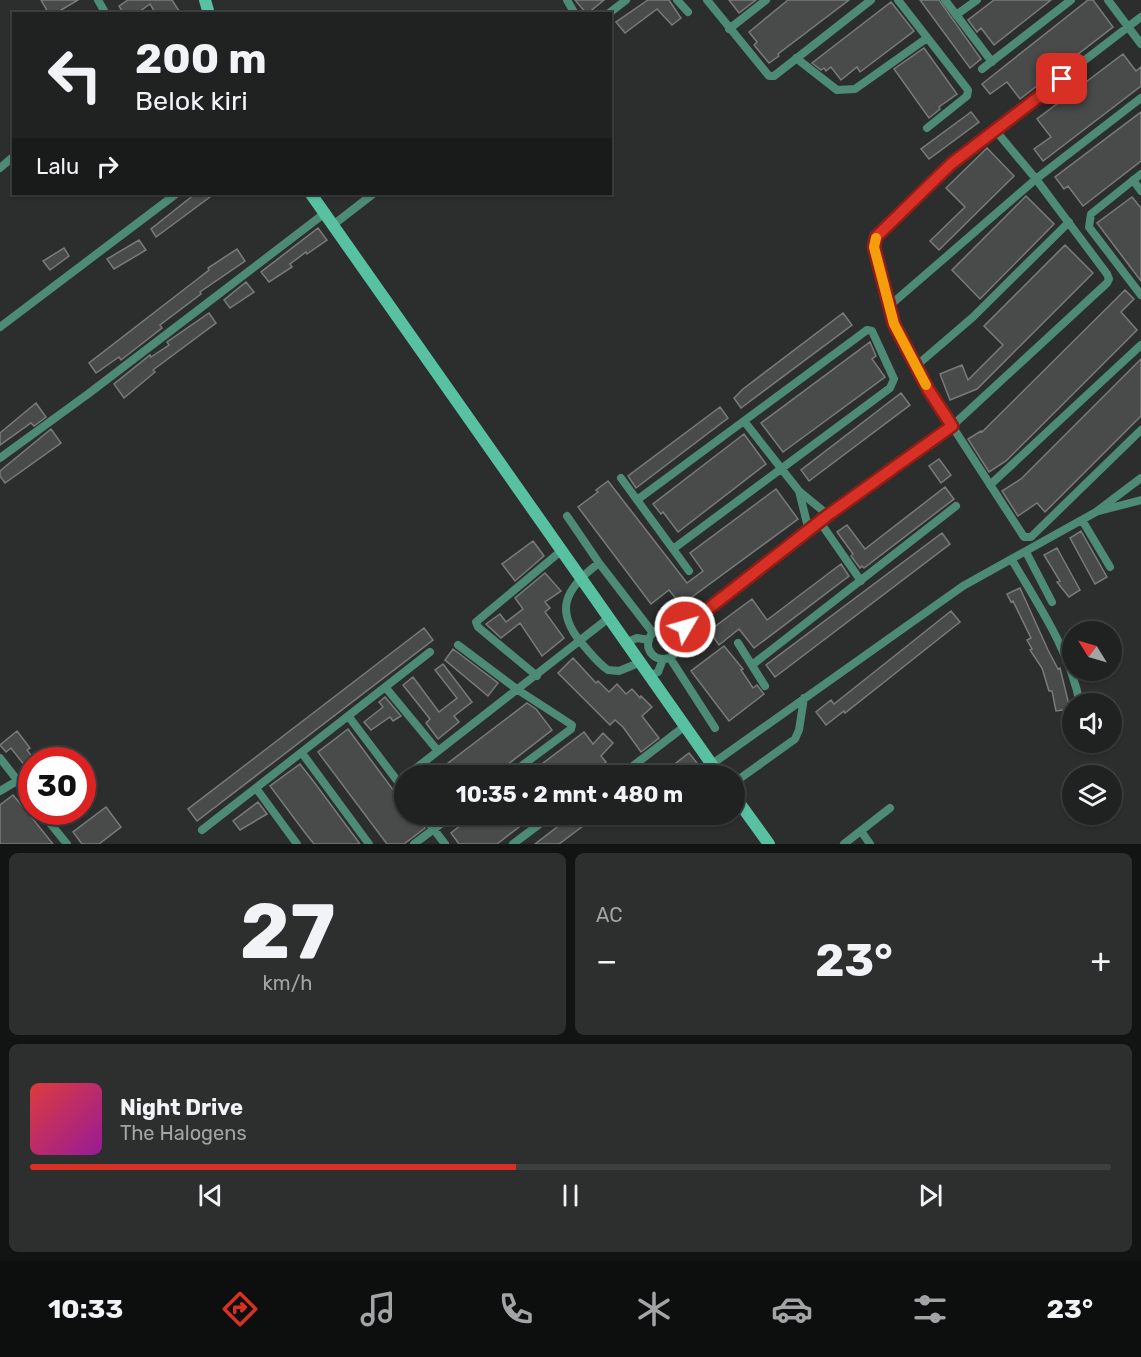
<!DOCTYPE html>
<html lang="id">
<head>
<meta charset="utf-8">
<style>
  :root { --surface:#202222; --page:#2d2f2f; --text:#f1f3f6; --muted:#a2a4a5; --line:#3d3f40; --accent:#d93025 }
  body { margin:0; font-family:Rubik,sans-serif; background:var(--page); color:var(--text); height:100vh; display:flex; flex-direction:column; font-size:22px; white-space:nowrap }
  * { box-sizing:border-box; margin:0 }
  p { font-size:20px; color:var(--muted) }
  .icon { flex:none; width:33px; height:33px; fill:none; stroke:currentColor; stroke-width:2; stroke-linecap:round; stroke-linejoin:round }
  .map { position:relative; height:844px; overflow:hidden }
  .details { display:flex; flex-direction:column; gap:9px; padding:9px; background:#121313; flex:1 }
  .details>* { flex:none }
  .guide { position:absolute; left:12px; top:12px; width:600px; height:183px; border-radius:0px; box-shadow:0 2px 4px #0004,0 0 0 2px var(--line); background:#202222; color:var(--text); overflow:hidden }
  .needle { width:39px; rotate:307deg }
  .controls { position:absolute; left:1062px; top:621px; display:grid; gap:12px }
  .controls a { display:grid; place-items:center; width:60px; height:60px; border-radius:50%; background:var(--surface); box-shadow:0 2px 4px #0004,0 0 0 2px var(--line); font-size:30px }
  .speed { position:absolute; left:18px; top:747px; display:flex; gap:12px; font-size:30px; font-weight:700; text-align:center }
  .speed>* { display:grid; place-content:center; width:78px; height:78px; border-radius:50%; background:var(--surface); box-shadow:0 2px 4px #0004,0 0 0 2px var(--line); line-height:1 }
  .speed .limit { border:9px solid #d22; background:#fff; color:#111 }
  .pin { position:absolute; display:grid; place-items:center; width:51px; height:51px; color:#fff; margin:-26px; border-radius:12px; box-shadow:0 3px 9px #0006 }
  .me { position:absolute; width:66px; margin:-33px; rotate:52deg; stroke-linejoin:round; filter:drop-shadow(0 0 4px #0008) }
  .turn { display:flex; align-items:center; gap:21px; height:126px; padding:0 24px; font-size:27px }
  .turn .icon { width:78px; height:78px; stroke-width:2.5 }
  .turn b { display:block; font-size:42px; line-height:51px }
  .then { display:flex; align-items:center; height:57px; padding:0 24px; background:#0003; gap:12px; font-size:22px }
  .big { font-size:45px; font-weight:700; line-height:1.1 }
  .details .widget { flex:1; display:flex; flex-direction:column; justify-content:center; gap:9px; min-width:0; padding:0 21px; border-radius:9px; background:var(--page) }
  .details .dial { align-items:center; gap:0 }
  .dial b { font-size:78px; line-height:1 }
  .song { display:flex; align-items:center; gap:18px }
  .cover { width:72px; height:72px; border-radius:9px; background:linear-gradient(135deg,hsl(0 70% 55%),hsl(300 70% 35%)) }
  .played { height:6px; border-radius:3px; background:linear-gradient(90deg,var(--accent) 45%,var(--line) 45%) }
  .keys { display:flex; justify-content:space-around; direction:ltr }
  .heat { display:flex; justify-content:space-between; align-items:center; font-size:33px; direction:ltr }
  .details .tiles { flex:1; display:grid; gap:9px; grid-template-columns:1fr 1fr }
  .widget:last-child { grid-column:span 2 }
  .trip { position:absolute; left:394px; top:765px; width:351px; height:60px; border-radius:30px; background:var(--surface); box-shadow:0 2px 4px #0004,0 0 0 2px var(--line); font-weight:700; line-height:60px; text-align:center }
  .tab-bar { display:flex; height:96px; justify-content:space-around; align-items:center; background:#0d0e0e; color:var(--muted) }
  .tab-bar .icon { width:42px; height:42px }
  .tab-bar .current { color:var(--accent) }
  .tab-bar b { font-size:27px; color:var(--text) }
  .map>svg:first-child { display:block }
</style>
</head>
<body>
<div class="map">
<svg width="1141" height="844" viewBox="0 0 1141 844">
  <rect width="100%" height="100%" fill="#2b2e2d"/>
  <path fill="#484b49" stroke="#787b7a" stroke-width="1.5" d="M41,0H78L61,10L63,14H49Z
    M128,0H172L181,14H156L150,4L136,14H124L119,6Z
    M575,0H604L587,14Z
    M648,0H669L681,18L672,25L657,9L625,33L616,22Z
    M729,0H756L739,13Z
    M788,0H849L778,54L779,56L769,63L754,45L757,42L749,32Z
    M920,0H939L981,59L970,68Z
    M994,0H1051L994,45L981,28L977,32L968,20Z
    M1088,0H1093L1113,27L1020,99L1007,82L990,94L982,84Z
    M891,2L914,31L860,72L857,67L841,80L831,67L826,71L824,68L821,70L812,63Z
    M924,48L957,94L939,107L940,109L929,118L894,69Z
    M1123,54L1136,71L1141,67V86L1043,161L1034,149L1051,137L1037,119Z
    M971,112L979,122L929,159L921,149Z
    M1141,112V161L1083,206L1068,186L1064,189L1055,177Z
    M987,148L1014,176L939,250L930,241L965,207L946,188Z
    M195,194H214L156,237L151,229Z
    M1026,196L1054,224L980,299L952,270Z
    M1132,197L1141,208V281L1097,223Z
    M318,228L327,240L307,254L306,252L290,264L292,267L269,282L261,272Z
    M139,240L146,250L114,269L107,259Z
    M1065,245L1093,273L977,389L950,400L940,374L962,365L968,380L1003,345L984,326Z
    M64,248L69,256L50,270L43,261Z
    M237,249L245,261L200,292L201,294L160,325L162,328L121,360L119,357L96,373L89,363L195,281L209,270L208,268Z
    M246,282L254,292L230,308L224,300Z
    M1125,290L1134,299L1121,312L1137,330L1006,461L989,472L968,439L981,431L982,432Z
    M209,313L216,323L153,370L155,372L124,398L114,384L150,355L151,357L169,345L167,342Z
    M843,313L852,325L741,408L734,398L743,389Z
    M870,342L876,356L872,359L885,377L783,452L761,423Z
    M1141,359V416L1045,512L1037,503L1018,516L1002,491L1021,479Z
    M901,393L910,405L809,481L801,470Z
    M36,403L46,417L34,426L31,423L0,445V433Z
    M720,407L728,418L636,488L628,476Z
    M51,429L61,443L5,483L0,476V471Z
    M744,434L766,464L678,532L663,512L661,514L653,504Z
    M939,459L951,475L941,483L929,466Z
    M608,481L687,583L703,571L690,553L776,489L798,519L681,605L669,590L651,604L578,507L598,492L596,490Z
    M945,487L954,499L864,568L862,566L860,568L851,556L853,554L837,532L847,525L865,549Z
    M1081,531L1107,577L1095,584L1070,538Z
    M942,533L950,544L775,677L766,665Z
    M533,541L544,556L515,581L502,564Z
    M1057,548L1080,590L1069,597L1057,582L1060,581L1044,555Z
    M841,564L849,576L754,648L739,629L719,645L709,631L752,599L767,620Z
    M545,573L561,591L545,602L550,608L545,612L564,638L542,656L520,623L501,638L486,624L500,614L506,622L523,609L515,598Z
    M1020,588L1048,650L1058,669L1060,668L1070,709L1056,711L1052,691H1049L1042,668L1030,650L1032,649L1027,640L1031,638L1013,601L1011,602L1007,594Z
    M951,611L960,622L845,713L844,711L826,725L816,712L831,700L834,704Z
    M424,628L433,640L197,821L188,809Z
    M724,646L743,669L741,670L753,688L757,685L764,694L729,721L691,671Z
    M453,649L498,683L488,696L445,660Z
    M573,658L596,683L598,681L609,692L617,684L626,694L632,689L640,698L641,696L652,707L642,716L659,738L641,752L623,727L615,720L610,725L558,673Z
    M443,664L472,702L454,716L459,722L438,739L426,723L430,719L403,685L413,677L439,712L457,698L435,670Z
    M385,697L401,716L393,721L390,717L371,730L364,722L383,707L379,702Z
    M527,703L536,709L552,730L507,765L493,776H431Z
    M348,729L405,806V814H416L425,828L404,844H387L318,752Z
    M17,731L30,748L27,750L34,759L25,766L11,748L6,752L0,745Z
    M584,732L593,744L603,733L613,743L601,756L606,762L588,776H526Z
    M689,753L697,763L680,776H659Z
    M300,764L317,786L360,844H314L306,834L270,786Z
    M13,795L28,813L53,844H0V805Z
    M258,802L267,814L240,830L233,821Z
    M106,807L121,827L99,844H82L73,832Z
    M475,814H536L497,844H459L451,833Z
    M574,814H599L559,844H535Z"/>
  <g fill="none" stroke-linecap="round" stroke-linejoin="round">
    <path stroke="#4d8b77" stroke-width="8" d="M98,0L106,14
      M567,0L575,14
      M677,0L688,12
      M707,0L769,76H774L871,0
      M898,0L968,90L967,96L927,128
      M945,0L992,62
      M1108,0L1141,44
      M608,14L626,0
      M956,15L977,0
      M1141,17L951,163L876,237L874,247L888,307L902,342L928,389L1024,537H1031L1141,430
      M729,29L766,0
      M796,58L837,90L855,89L927,38
      M982,69L1071,0
      M0,168L14,156
      M1141,174L1091,214L1089,227L1141,295
      M1133,180L1141,191
      M333,225L373,194
      M888,307L1036,179L1141,98
      M0,327L176,194
      M916,366L973,317L1069,222
      M744,421L799,491
      M0,458L88,394L325,213
      M621,478L689,571
      M990,485L1141,345
      M637,500L867,330L872,331L894,379L890,388L673,549
      M1099,511L1141,500
      M567,516L599,563L653,633
      M1082,520L1110,567
      M820,522L861,581
      M809,531L799,491L828,515
      M1026,552L1052,602
      M1012,560C1039,606 1070,651 1080,704
      M599,563C564,589 553,612 585,647C592,655 599,664 608,670L619,671L641,662
      M648 644a15 15 0 1 1 30 0a15 15 0 1 1-30 0Z
      M675,635L828,515L952,426L1107,283L1109,279L1107,274L1036,179L996,131
      M627,642L637,638L649,640
      M738,643L765,686
      M458,645L518,690L572,725L571,729L508,776
      M670,658L715,728
      M752,665L956,506
      M537,676L478,627L476,622L561,551
      M650,676L658,672L663,659
      M386,688L438,751
      M349,717L405,791
      M302,753L369,844
      M0,758L32,799
      M712,764L963,586L1096,512L1141,478
      M406,776L610,617
      M605,776C613,770 617,767 627,769L633,766L685,726
      M735,782L795,739L799,730L804,698
      M256,788L297,844
      M0,791L17,781
      M41,812L67,844
      M422,814L445,844
      M202,830L430,652
      M861,831L870,844
      M414,844L454,814
      M513,844L553,814
      M844,844L890,808"/>
    <path stroke="#57c1a1" stroke-width="12" d="M205,0L209,14
      M311,194L720,776
      M735,797L769,844"/>
  </g>
  <g fill="none" stroke-linecap="round" stroke-linejoin="round">
    <defs>
      <path id="route" d="M685,627L828,515L952,426L928,389L894,324L874,247L876,237L951,164L1062,79"/>
    </defs>
    <use href="#route" stroke="#8d1f18" stroke-width="15"/>
    <use href="#route" stroke="#d93025" stroke-width="10"/>
    <path stroke="#f59e0b" stroke-width="10" d="M876,238L874,247L894,324L926,385"/>
  </g>
</svg>
<div class="controls">
<a><svg class="needle" viewBox="-14 -14 28 28"><path d="M0-13l5 13h-10z" fill="#e53935"/><path d="M0 13l5-13h-10z" fill="#a2a4a5"/></svg></a>
<a><svg class="icon" aria-label="sound" viewBox="0 0 24 24"><path d="M4 9h4l5-4v14l-5-4H4zM17 9q2 3 0 6"/></svg></a>
<a><svg class="icon" aria-label="layers" viewBox="0 0 24 24"><path d="M12 4l9 5-9 5-9-5zM3 14l9 5 9-5"/></svg></a>
</div>
<div class="speed"><div class="limit">30</div></div>
<div class="pin" style="left:1062px;top:79px;background:#d93025"><svg class="icon" aria-label="arrive" viewBox="0 0 24 24"><path d="M6 21V4h12l-3 4 3 4H6"/></svg></div>
<svg class="me" style="left:685px;top:627px" viewBox="-20 -20 40 40"><circle r="17" fill="#d93025" stroke="#fff" stroke-width="3"/><path d="M0-11L8 9 0 5-8 9z" fill="#fff"/></svg>
<div class="trip">10:35 · 2 mnt · 480 m</div>
<div class="guide">
<div class="turn"><svg class="icon" aria-label="left" viewBox="0 0 24 24"><path d="M17 20v-9H6M10 6l-5 5 5 5"/></svg><div><b>200 m</b>Belok kiri</div></div>
<div class="then">Lalu<svg class="icon" aria-label="right" viewBox="0 0 24 24"><path d="M7 20v-9h11M14 6l5 5-5 5"/></svg></div>
</div>
</div>
<section class="details">
<div class="tiles">
<div class="widget dial"><b>27</b><p>km/h</p></div>
<div class="widget"><p>AC</p>
<div class="heat"><a>−</a><b class="big">23°</b><a>+</a></div>
</div>
<div class="widget">
<div class="song"><i class="cover"></i><div><b>Night Drive</b><p>The Halogens</p></div></div>
<div class="played"></div>
<div class="keys"><svg class="icon" aria-label="previous" viewBox="0 0 24 24"><path d="M18 5L8 12l10 7zM5 5v14"/></svg><svg class="icon" aria-label="pause" viewBox="0 0 24 24"><path d="M8 5v14M16 5v14"/></svg><svg class="icon" aria-label="next" viewBox="0 0 24 24"><path d="M6 5l10 7-10 7zM19 5v14"/></svg></div>
</div>
</div>
</section>
<nav class="tab-bar">
<b>10:33</b>
<svg class="icon current" aria-label="directions" viewBox="0 0 24 24"><path d="M12 3l9 9-9 9-9-9zM9 14v-3h6M13 9l2 2-2 2"/></svg>
<svg class="icon" aria-label="music" viewBox="0 0 24 24"><path d="M9 18V5l10-2v13"/><circle cx="6" cy="18" r="3"/><circle cx="16" cy="16" r="3"/></svg>
<svg class="icon" aria-label="phone" viewBox="0 0 24 24"><path d="M5 4h4l2 5-3 2q2 4 5 5l2-3 5 2v4C11 20 4 13 5 4z"/></svg>
<svg class="icon" aria-label="climate" viewBox="0 0 24 24"><path d="M12 3v18M4 7l16 10M4 17L20 7"/></svg>
<svg class="icon" aria-label="car" viewBox="0 0 24 24"><path d="M5 17H2v-5l4-1 3-4h7l3 4 3 1v5h-3M9 17h6M6 11h13"/><circle cx="7" cy="17" r="2"/><circle cx="17" cy="17" r="2"/></svg>
<svg class="icon" aria-label="filters" viewBox="0 0 24 24"><path d="M4 7h16M4 17h16"/><circle cx="9" cy="7" r="2"/><circle cx="15" cy="17" r="2"/></svg>
<b>23°</b>
</nav>
</body>
</html>
